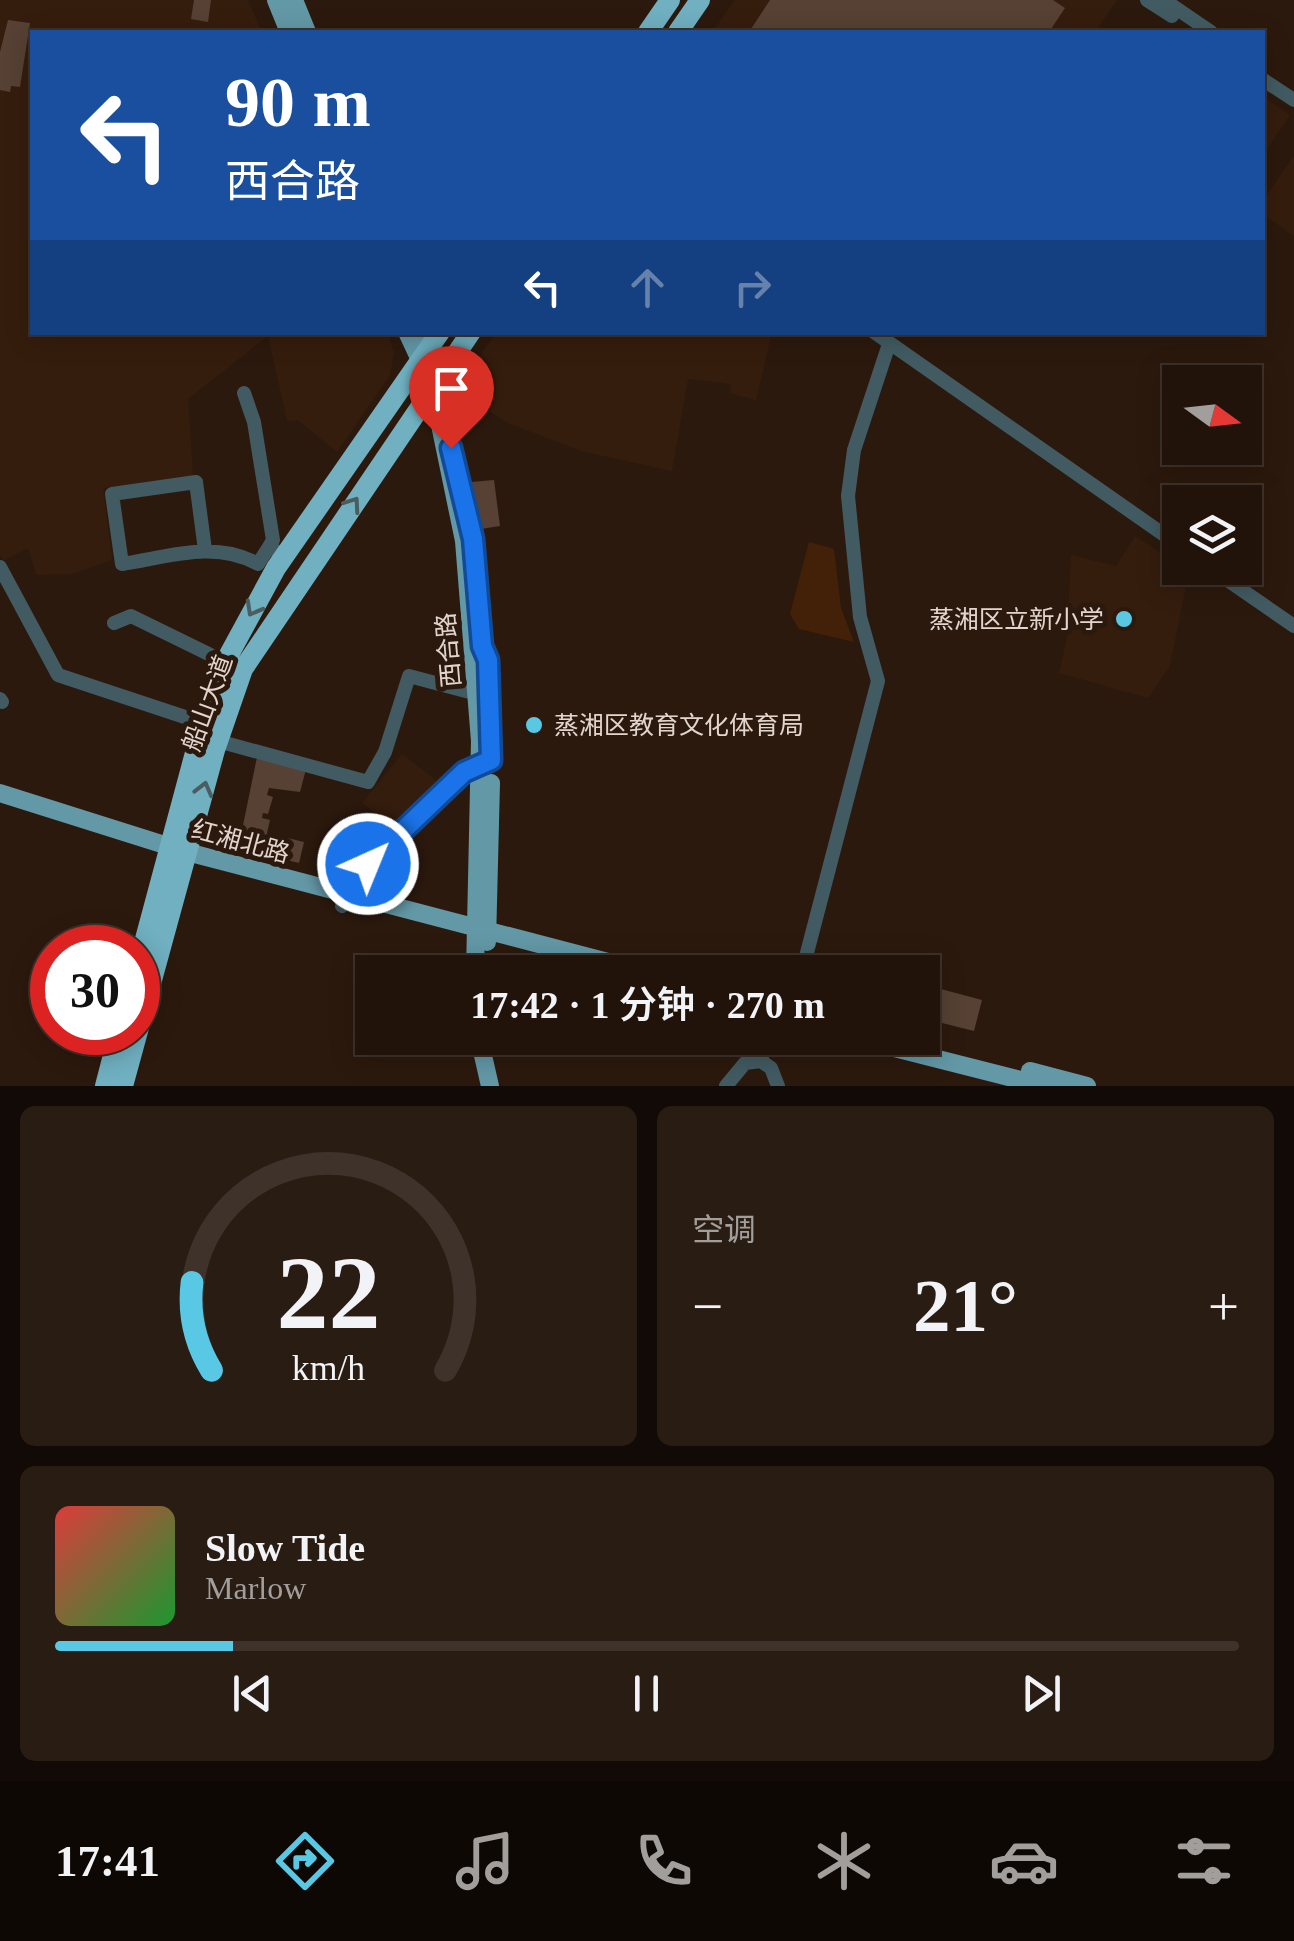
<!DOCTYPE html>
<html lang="zh">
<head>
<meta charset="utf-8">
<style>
  :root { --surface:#21130a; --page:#291c13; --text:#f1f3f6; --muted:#a29e9c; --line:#3e322b; --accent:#59c8e4 }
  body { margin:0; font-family:"Times New Roman","Noto Sans SC",serif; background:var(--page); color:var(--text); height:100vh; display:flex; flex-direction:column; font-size:38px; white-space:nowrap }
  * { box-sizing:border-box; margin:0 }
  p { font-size:32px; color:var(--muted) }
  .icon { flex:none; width:55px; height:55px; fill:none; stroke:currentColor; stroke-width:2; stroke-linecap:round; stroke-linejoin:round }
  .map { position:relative; height:1086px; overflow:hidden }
  .details { display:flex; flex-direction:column; gap:20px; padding:20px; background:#120a06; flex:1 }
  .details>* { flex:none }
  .banner { position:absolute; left:30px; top:30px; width:1235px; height:305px; border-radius:0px; box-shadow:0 5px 25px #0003,0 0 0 2px var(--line); background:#1a4fa0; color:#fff; overflow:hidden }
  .needle { width:65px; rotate:105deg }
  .controls { position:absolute; left:1162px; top:365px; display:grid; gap:20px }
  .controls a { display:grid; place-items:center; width:100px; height:100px; border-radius:0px; background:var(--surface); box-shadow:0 5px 25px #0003,0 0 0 2px var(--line); font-size:50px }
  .speed { position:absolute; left:30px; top:925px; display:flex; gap:20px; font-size:50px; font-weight:700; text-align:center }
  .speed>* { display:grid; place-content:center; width:130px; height:130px; border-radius:50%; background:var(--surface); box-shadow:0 5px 25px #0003,0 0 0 2px var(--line); line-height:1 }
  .speed .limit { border:15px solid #d22; background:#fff; color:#111 }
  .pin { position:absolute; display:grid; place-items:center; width:85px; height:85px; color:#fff; margin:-102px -42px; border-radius:50% 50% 50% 0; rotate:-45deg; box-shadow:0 0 10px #0007 }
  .pin .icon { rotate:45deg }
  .me { position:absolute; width:110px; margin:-55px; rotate:44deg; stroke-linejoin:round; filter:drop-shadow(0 0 8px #0008) }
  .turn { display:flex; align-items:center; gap:35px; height:210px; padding:0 30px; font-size:45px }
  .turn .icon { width:130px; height:130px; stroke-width:2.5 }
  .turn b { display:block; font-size:70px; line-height:85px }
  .lanes { display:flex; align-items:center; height:95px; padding:0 30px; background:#0003; justify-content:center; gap:50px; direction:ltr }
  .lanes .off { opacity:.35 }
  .big { font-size:75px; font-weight:600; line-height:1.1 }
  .details .tile { flex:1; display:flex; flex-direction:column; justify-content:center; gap:15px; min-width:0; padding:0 35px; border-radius:15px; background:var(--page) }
  .details .dial { align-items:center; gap:0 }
  .dial svg { height:260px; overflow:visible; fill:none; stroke:var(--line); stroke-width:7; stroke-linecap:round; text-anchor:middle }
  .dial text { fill:var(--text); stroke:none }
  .song { display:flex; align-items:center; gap:30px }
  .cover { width:120px; height:120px; border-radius:15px; background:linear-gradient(135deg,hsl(0 70% 55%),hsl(130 70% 35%)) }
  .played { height:10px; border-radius:5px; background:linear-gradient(90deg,var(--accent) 15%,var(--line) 15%) }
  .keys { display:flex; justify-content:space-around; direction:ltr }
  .heat { display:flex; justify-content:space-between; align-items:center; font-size:55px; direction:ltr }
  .details .tiles { flex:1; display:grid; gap:20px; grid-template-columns:1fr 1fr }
  .tile:last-child { grid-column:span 2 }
  .trip { position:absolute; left:355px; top:955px; width:585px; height:100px; border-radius:0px; background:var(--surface); box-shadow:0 5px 25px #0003,0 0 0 2px var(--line); font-weight:600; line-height:100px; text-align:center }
  .dock { display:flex; height:160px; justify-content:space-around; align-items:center; background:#0d0804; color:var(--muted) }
  .dock .icon { width:70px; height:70px }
  .dock .on { color:var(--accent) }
  .dock b { font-size:45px; color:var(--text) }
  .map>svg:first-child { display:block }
</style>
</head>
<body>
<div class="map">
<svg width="1294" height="1086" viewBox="0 0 1294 1086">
  <rect width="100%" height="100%" fill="#2c190d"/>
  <path fill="#351d0d" d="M0,0H248L262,32H32V332L388,333L394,353L390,375L337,452L298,420L287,421L268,336L188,399L193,476L103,488L112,560L72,574L36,575L28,548L3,561L0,555Z
    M735,0H1117L1095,32H712Z
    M1263,96L1290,115L1263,156Z
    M1294,156V236L1263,214L1262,202Z
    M496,333V332L772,333L756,400L730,393L731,384L688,379L672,471L581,451L508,423L455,389Z
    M1135,536L1189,571L1170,666L1148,698L1059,673L1067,638L1071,555L1116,566Z
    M402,754L437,781L395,827L362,803Z"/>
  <path fill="#432108" d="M809,542L834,549L841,608L854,642L799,629L790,614Z"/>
  <path fill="#564134" d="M194,0H211L208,22L191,19Z
    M770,0H1053L1065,8L1049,32H749Z
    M8,20L30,23L20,87L11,86L10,92L0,90V52Z
    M494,480L500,526L481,529L471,482Z
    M257,757L306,769L300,792L269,788L267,795L273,797L268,814L263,813L262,818L270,820L267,833L304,842L299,863L253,852L240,840Z
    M338,831L348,839L378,847L359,868L328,862L319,854Z
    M833,959L881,971V972H830Z
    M922,984L982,1000L974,1031L922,1018Z"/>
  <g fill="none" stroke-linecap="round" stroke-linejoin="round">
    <path stroke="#425b62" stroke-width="14" d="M1147,0L1172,16
      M1164,0L1211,32
      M1262,79L1294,100
      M874,332L1180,546
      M244,393L254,422L273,540L269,547
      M205,550L196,482L112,494L122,564C168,557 215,540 258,564L269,547L285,556
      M0,567L58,675L203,723
      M1210,568L1294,626
      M114,623L131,616L225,662
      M0,699L2,702
      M218,741L368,782L385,752L409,676L477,694
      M342,906C353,869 453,766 491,760
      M802,972L878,681L860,617L848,496L854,450L889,344
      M766,1038L761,1061L771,1068L778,1086
      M726,1086L745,1063L761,1061"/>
    <path stroke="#6398a6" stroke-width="18" d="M276,0L289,32
      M294,0L307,32
      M407,332L432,386L464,541L480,741L475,972
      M424,332L441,373L442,387
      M481,634L488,660L491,722
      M0,793L187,852L646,972
      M487,942L491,783
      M479,1038L490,1086
      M855,1038L1044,1086
      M1030,1071L1087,1086"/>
    <path stroke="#70b0c1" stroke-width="20" d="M648,32L670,0
      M678,32L700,0
      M138,965L203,723L225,662L276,568L440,332
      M105,1086L119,1032
      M123,1086L215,750L243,669L471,332"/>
  </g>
  <defs><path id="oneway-chevron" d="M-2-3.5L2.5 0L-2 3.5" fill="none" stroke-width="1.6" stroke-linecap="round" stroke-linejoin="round" transform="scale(2.5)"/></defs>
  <g stroke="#4b5d5e">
    <use href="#oneway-chevron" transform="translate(353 504) rotate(-55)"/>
    <use href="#oneway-chevron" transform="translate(253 609) rotate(119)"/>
    <use href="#oneway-chevron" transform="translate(204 789) rotate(-75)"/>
  </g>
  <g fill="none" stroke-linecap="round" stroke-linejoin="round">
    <defs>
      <path id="route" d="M368,864L464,772L491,760L488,660L482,646L473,539L451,448"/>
    </defs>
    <use href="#route" stroke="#114b97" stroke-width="25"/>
    <use href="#route" stroke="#1a73e8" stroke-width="18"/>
  </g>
  <g fill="#59c8e4" stroke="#2c190d" stroke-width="4">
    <circle cx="1124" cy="619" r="10"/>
    <circle cx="534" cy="725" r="10"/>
  </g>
  <g text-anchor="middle" stroke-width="10" stroke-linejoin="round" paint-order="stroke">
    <g font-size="25" fill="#e2d5cd" stroke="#2c190d" text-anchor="end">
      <text x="1104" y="628">蒸湘区立新小学</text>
      <text x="554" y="734" text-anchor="start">蒸湘区教育文化体育局</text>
    </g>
    <g font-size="25" fill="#e2d5cd" stroke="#2c190d">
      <text transform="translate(448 650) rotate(-95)" y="9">西合路</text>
      <text transform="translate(207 703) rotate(-70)" y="9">船山大道</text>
      <text transform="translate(241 841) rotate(15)" y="9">红湘北路</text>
    </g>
  </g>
</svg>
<div class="controls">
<a><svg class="needle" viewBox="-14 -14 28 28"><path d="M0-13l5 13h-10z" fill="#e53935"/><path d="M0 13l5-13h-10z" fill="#a29e9c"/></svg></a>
<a><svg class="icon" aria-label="layers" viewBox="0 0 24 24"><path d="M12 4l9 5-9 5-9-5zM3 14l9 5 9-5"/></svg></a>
</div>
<div class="speed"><div class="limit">30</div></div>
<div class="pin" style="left:451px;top:448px;background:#d93025"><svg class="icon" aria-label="arrive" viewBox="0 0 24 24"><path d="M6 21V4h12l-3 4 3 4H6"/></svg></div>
<svg class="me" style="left:368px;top:864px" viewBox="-20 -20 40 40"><circle r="17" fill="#1a73e8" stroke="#fff" stroke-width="3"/><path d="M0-11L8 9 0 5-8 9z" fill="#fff"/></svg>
<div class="trip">17:42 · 1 分钟 · 270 m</div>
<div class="banner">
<div class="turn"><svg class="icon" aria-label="left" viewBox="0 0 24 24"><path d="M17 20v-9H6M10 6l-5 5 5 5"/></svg><div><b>90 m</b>西合路</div></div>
<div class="lanes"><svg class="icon" aria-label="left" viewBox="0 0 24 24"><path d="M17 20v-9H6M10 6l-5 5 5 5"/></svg><svg class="icon off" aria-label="ahead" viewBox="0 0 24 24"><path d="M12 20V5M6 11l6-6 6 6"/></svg><svg class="icon off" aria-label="right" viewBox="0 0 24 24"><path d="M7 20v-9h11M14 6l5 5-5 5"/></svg></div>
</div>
</div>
<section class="details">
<div class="tiles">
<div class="tile dial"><svg viewBox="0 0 100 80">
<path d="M14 69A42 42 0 1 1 86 69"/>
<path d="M14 69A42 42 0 0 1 8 42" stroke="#59c8e4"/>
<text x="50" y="56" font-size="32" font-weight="700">22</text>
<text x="50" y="72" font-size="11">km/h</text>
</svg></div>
<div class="tile"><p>空调</p>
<div class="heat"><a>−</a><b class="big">21°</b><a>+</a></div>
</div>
<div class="tile">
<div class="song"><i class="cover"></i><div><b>Slow Tide</b><p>Marlow</p></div></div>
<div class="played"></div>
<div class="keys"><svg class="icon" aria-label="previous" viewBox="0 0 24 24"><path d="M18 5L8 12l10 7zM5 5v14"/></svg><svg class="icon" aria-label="pause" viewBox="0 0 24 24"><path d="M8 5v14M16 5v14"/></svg><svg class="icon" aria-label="next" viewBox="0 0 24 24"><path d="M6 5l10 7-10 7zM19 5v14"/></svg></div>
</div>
</div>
</section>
<nav class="dock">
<b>17:41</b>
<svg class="icon on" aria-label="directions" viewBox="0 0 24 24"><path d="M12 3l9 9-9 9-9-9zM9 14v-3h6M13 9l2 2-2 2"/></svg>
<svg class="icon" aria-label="music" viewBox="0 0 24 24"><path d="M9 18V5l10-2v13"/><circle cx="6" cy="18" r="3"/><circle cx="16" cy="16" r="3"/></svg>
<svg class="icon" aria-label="phone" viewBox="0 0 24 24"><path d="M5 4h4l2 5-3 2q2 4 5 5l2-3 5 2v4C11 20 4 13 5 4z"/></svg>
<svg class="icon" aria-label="climate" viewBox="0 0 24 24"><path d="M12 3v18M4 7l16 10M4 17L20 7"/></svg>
<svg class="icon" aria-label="car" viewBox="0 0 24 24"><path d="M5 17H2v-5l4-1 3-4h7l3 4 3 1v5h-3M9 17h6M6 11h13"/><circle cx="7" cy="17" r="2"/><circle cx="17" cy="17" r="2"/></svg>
<svg class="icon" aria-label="filters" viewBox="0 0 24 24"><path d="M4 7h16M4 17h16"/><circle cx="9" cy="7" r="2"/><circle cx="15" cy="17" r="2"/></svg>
</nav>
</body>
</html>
